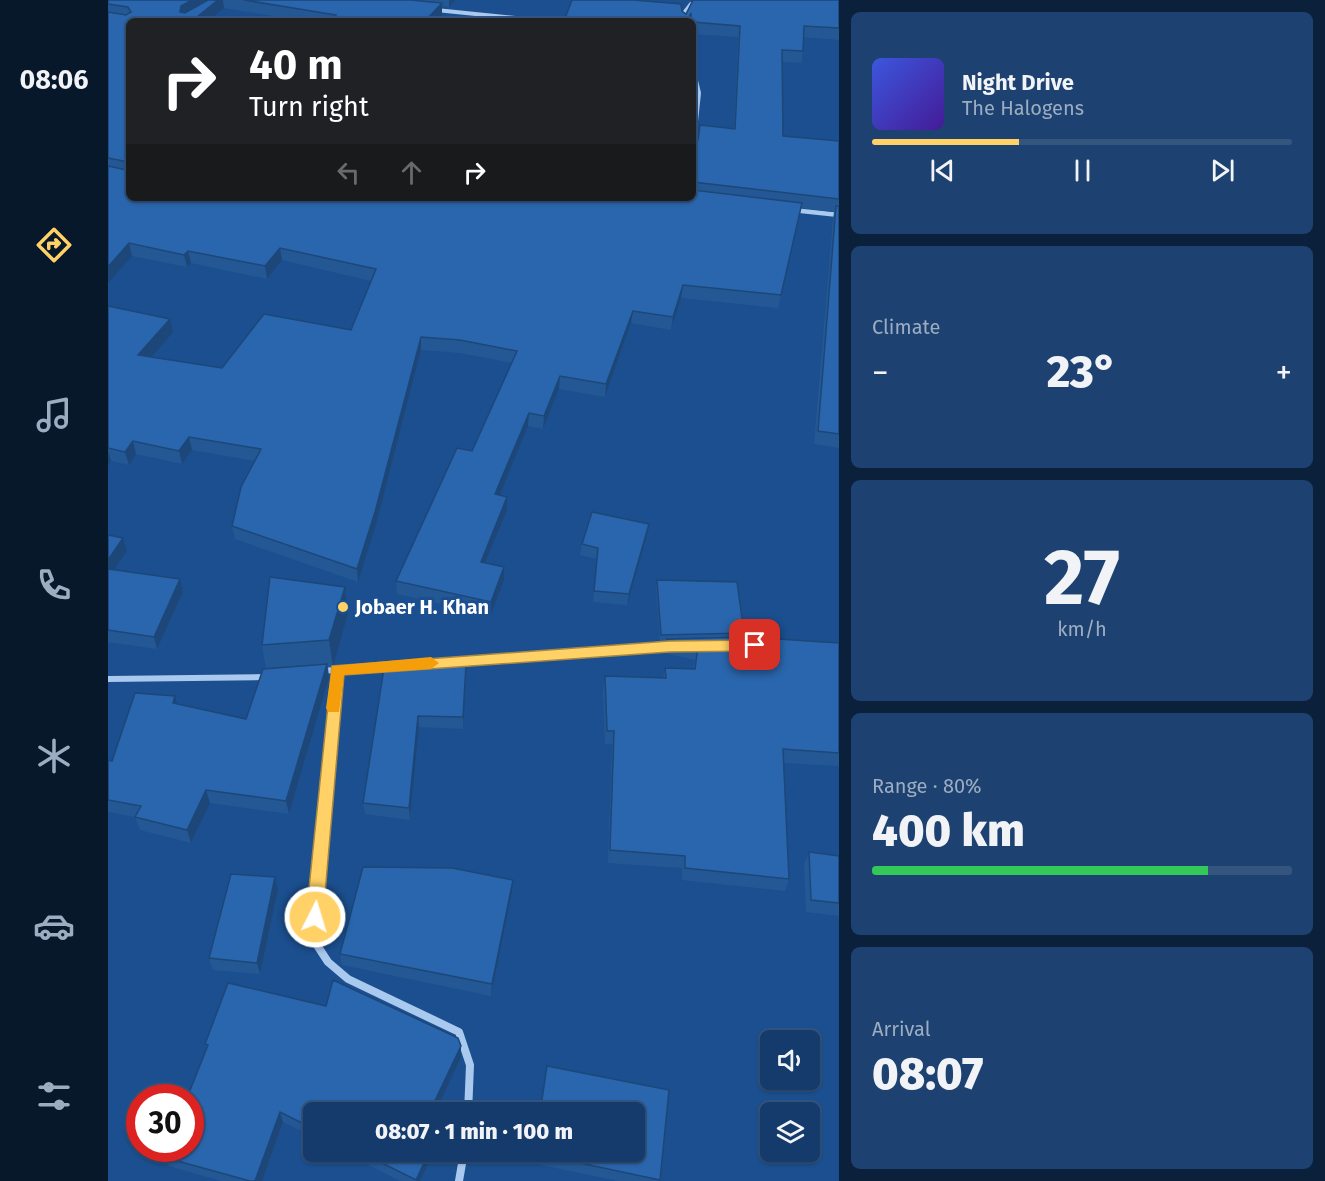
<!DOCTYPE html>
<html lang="en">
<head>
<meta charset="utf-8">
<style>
  :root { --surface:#143b6b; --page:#1d4271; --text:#f1f3f6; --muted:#9dadc1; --line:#33557e; --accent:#ffd166 }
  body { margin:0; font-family:"Fira Sans",sans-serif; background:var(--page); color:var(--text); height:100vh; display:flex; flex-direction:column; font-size:22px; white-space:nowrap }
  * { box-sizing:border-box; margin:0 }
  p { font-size:20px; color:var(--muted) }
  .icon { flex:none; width:33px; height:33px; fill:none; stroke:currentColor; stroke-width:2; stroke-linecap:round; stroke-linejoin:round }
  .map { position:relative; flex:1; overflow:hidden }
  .details { display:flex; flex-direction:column; gap:12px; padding:12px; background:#0b203b; width:486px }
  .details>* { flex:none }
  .banner { position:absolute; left:18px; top:18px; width:570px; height:183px; border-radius:9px; box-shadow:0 2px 4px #0004,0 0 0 2px var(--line); background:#202124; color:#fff; overflow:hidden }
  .buttons { position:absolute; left:652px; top:1030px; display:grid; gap:12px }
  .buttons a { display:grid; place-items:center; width:60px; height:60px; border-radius:9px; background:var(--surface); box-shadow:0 2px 4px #0004,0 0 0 2px var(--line); font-size:30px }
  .speed { position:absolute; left:18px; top:1084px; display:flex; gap:12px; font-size:30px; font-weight:700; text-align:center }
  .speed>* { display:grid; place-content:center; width:78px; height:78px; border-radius:50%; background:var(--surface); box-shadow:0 2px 4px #0004,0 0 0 2px var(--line); line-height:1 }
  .speed .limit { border:9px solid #d22; background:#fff; color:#111 }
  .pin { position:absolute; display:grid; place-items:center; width:51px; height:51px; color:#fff; margin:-26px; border-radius:12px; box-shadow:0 3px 9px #0006 }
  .me { position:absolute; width:66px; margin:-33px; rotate:5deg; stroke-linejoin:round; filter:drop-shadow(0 0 4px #0008) }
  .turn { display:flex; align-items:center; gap:21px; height:126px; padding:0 24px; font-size:27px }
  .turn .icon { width:78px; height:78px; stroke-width:2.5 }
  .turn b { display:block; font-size:42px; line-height:51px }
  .lanes { display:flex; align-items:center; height:57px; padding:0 24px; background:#0003; justify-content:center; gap:30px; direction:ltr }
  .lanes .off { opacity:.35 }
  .big { font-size:45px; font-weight:800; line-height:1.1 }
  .details .tile { flex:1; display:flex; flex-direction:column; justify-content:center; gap:9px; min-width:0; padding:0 21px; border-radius:9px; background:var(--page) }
  .details .dial { align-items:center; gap:0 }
  .dial b { font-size:78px; line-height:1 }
  .song { display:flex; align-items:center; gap:18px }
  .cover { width:72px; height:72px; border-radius:9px; background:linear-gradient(135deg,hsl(230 70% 55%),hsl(260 70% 35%)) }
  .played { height:6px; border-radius:3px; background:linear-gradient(90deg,var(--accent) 35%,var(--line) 35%) }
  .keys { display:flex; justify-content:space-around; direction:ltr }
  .heat { display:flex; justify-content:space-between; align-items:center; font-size:33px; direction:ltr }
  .charge { height:9px; border-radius:4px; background:linear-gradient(90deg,#34c759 80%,var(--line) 0) }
  .trip { position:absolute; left:195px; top:1102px; width:342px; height:60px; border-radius:9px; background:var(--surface); box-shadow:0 2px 4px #0004,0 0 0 2px var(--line); font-weight:800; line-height:60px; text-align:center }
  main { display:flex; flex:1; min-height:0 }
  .dock { display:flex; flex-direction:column; width:108px; justify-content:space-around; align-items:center; background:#08182b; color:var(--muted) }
  .dock .icon { width:42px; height:42px }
  .dock .active { color:var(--accent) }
  .dock b { font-size:27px; color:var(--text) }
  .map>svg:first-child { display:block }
</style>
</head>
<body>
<main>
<nav class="dock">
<b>08:06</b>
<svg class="icon active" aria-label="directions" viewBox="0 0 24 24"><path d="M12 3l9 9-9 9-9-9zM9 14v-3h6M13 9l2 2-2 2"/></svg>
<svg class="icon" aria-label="music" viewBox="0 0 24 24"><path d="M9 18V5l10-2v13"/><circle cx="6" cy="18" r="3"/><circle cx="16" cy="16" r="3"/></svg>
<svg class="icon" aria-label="phone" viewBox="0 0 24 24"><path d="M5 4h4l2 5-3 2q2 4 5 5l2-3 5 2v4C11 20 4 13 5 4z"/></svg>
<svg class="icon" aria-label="climate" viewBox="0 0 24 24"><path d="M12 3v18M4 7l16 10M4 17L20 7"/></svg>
<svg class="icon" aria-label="car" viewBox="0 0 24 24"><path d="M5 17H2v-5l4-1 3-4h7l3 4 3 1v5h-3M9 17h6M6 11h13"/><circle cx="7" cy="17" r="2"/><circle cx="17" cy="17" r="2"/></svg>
<svg class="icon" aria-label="filters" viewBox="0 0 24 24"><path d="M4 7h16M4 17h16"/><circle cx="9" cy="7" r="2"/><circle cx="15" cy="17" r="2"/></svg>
</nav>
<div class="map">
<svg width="731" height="1181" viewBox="0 0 731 1181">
  <rect width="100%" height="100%" fill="#1b4f8f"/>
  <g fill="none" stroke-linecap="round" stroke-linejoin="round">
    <path stroke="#a9c9ee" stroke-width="4" d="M328,10L438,21
      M576,21V13L583,4L590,3
      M585,68L591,93L585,150"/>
    <path stroke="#a9c9ee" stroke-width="4.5" d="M684,210L731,215"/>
    <path stroke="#a9c9ee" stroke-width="6" d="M321,663L562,647
      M213,671L284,666
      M0,679L158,677
      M219,777L229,670"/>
    <path stroke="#a9c9ee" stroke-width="8" d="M220,776L205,939L220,962L240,979L351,1032L362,1065L360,1113
      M351,1181L356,1152"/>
  </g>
  <path fill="#245895" d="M0,0H348L341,7L334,6V15L328,21H196L116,8L21,21V198H585V141L586,142L626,129L630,37L585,34V21H456L574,11L578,14L731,0V40L696,37L695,51L693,63L674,62L675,136L731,141V448L706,444L725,219L726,212L693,208L670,308L573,298L563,330L523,323L497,397L451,389L435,429L420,426L392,495L399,510L377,563L396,567V580L383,615L289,594L288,581L364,451L404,363L352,353L313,350L268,525L250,582L127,539L124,526L147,461L84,450L74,464L28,454L21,465L3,461L0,466V306L62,319L65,332L43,357L114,368L243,330L263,281L174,260L159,279L83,263L79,267L24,256L0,283Z
    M541,524L539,535L519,605L485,602L489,559L472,555L474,544Z
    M0,535L15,538L19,551L6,570L72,579L75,592L49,649L0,642Z
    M549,580L636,633L635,637L731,643V766L676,763L681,879L677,891L574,880V868L500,863L504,744H497L495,689L497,676L555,678L557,668L585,669L587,660L555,653L557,642H552L548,587Z
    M237,587L240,614L225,667H220L221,678L181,814L102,803L83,843L32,830L27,817L0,812V760L4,761L69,704L138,719L158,669L154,645Z
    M277,662L358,664L355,729L311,727L302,820L257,814L255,803Z
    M701,852L731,856V916L698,912L696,864Z
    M405,880L404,892L383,996L234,965L232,954Z
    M170,890L152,974L105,970L101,958Z
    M97,1044L353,1046V1057L206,1113V1137L175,1122L154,1181H113L61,1166L55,1157L99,1049Z
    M561,1090L552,1181H510L424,1163L425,1152Z
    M235,1152H326L312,1181H292Z"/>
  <path fill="#1d4779" d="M84,0H106L74,21L72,12L73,6Z
    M110,0H115L116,8L100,21H84Z
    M341,0H348L341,7Z
    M334,3V15L328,21H317Z
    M21,243L24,256L0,283V267Z
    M172,248L174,260L159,279L157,266Z
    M80,251L83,263L79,267L76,255Z
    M575,285L573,298L563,330L565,317Z
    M525,311L523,323L497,397L498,384Z
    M62,319L65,332L34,368L30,355Z
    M313,337V350L268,525L250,582L249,569Z
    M452,376L451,389L435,429L436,416Z
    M421,413L420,426L387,507V494Z
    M81,437L84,450L74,464L71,451Z
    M25,441L28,454L21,465L17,452Z
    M0,450L3,461L0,466Z
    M399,497V510L372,575L373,562Z
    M541,524L539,535L519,605L521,594Z
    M15,538L19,551L0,579V560Z
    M396,567V580L383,615V602Z
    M72,579L75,592L49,649L46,637Z
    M237,587L240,614L225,667L221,640Z
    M219,664L221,678L181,814L178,801Z
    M358,664V675L355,729V717Z
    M67,696L71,710L65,703Z
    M310,716L311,727L302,820L301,808Z
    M98,790L102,803L83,843L79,830Z
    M167,877L170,890L152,974L149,963Z
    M405,880L404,892L383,996L384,984Z
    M353,1046V1057L327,1113H321Z
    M172,1112L175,1122L154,1181H147Z
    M321,1152H326L312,1181H308Z"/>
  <path fill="#2a66ad" stroke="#1d4779" stroke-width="1.5" d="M0,0H84L73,6L72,12L77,13L100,0H110L84,21H21V165L20,162L0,158V12L18,15L23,12L20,7L0,4Z
    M136,0H302L334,3L317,21H232L223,20L228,15Z
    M464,0H525L573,4L574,11L578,14L585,0H731V28L696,26L695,51L674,50L675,136L731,141V199L585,182V141L586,142L590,140L592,125L627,129L632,26L585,22V21H583V13L579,21H456Z
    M0,166L18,170L21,168V198H585V190L694,203L673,295L575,285L565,317L525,311L498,384L452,376L436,416L421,413L387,494L399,497L373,562L396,567L383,602L288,581L349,448L364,451L409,351L352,340L313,337L267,512L249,569L124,526L133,487L153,449L81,437L71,451L25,441L17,452L0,448V306L62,319L30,355L114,368L156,314L243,330L268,269L172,248L157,266L80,251L76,255L21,243L0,267Z
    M728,206H731V434L710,431Z
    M484,512L541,524L521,594L486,591L490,548L474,544Z
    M0,535L15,538L0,560Z
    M0,569L72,579L46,637L0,630Z
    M162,577L237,587L221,640L154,645Z
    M549,580L629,582L636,633L553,635Z
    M639,637L731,643V753L675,749L681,879L577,868V856L502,850L506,731H499L497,676L558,678L557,668L587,669L590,646L558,639Z
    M277,662L358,664L355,717L310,716L301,808L255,803Z
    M219,664L178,801L98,790L79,830L27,817L33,806L0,800V760L4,761L27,693L67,696L65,703L138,719L155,669Z
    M701,852L731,856V903L703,900Z
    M255,867L344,868L405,880L384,984L232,954Z
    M123,874L167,877L149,963L101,958Z
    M225,980L350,1038L353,1046L321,1113H206V1129L172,1112L147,1181H142L55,1157L58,1149H82V1098H79L100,1045L97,1044L120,983L218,1006Z
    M439,1066L561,1090L552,1180L425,1153V1152H526V1113H432Z
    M252,1152H321L308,1180Z"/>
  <path fill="#ffd166" stroke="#a68842" stroke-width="1.5" d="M647,640L654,645L647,651L561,652L236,675L215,917L213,922L207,924L201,922L198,917L224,666L561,641Z"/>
  <path fill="#f59e0b" d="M323,657L331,663L323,669L236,675L231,712H220L218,708L224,666Z"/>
  <circle fill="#ffd166" stroke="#1b4f8f" stroke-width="2" cx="235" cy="607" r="6"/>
  <g text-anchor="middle" stroke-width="6" stroke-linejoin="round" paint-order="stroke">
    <g font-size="20" font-weight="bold" fill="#fff" stroke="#1b4f8f" text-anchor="start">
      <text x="247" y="614">Jobaer H. Khan</text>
    </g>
  </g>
</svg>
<div class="buttons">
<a><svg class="icon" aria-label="sound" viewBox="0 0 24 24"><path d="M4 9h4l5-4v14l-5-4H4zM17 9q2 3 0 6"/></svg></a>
<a><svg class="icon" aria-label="layers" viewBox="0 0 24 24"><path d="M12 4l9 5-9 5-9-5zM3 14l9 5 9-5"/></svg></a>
</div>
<div class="speed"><div class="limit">30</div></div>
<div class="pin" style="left:647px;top:645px;background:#d93025"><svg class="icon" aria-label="arrive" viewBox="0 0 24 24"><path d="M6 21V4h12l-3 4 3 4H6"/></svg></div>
<svg class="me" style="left:207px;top:917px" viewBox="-20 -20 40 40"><circle r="17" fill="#ffd166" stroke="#fff" stroke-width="3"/><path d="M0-11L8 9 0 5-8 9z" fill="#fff"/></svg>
<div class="trip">08:07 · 1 min · 100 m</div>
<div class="banner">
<div class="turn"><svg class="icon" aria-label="right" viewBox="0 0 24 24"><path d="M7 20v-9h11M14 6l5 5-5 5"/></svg><div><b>40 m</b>Turn right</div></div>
<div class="lanes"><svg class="icon off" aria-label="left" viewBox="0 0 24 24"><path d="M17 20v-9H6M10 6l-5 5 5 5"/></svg><svg class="icon off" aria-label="ahead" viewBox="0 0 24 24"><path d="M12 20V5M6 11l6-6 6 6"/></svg><svg class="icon" aria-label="right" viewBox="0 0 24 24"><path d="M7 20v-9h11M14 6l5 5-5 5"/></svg></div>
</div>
</div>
<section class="details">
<div class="tile">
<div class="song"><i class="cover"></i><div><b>Night Drive</b><p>The Halogens</p></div></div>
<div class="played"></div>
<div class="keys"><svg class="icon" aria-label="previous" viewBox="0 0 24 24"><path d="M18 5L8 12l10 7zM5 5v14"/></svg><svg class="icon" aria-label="pause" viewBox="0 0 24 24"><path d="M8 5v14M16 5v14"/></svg><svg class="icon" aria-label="next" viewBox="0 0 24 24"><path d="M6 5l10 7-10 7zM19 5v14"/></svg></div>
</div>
<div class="tile"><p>Climate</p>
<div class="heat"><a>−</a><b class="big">23°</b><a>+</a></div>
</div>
<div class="tile dial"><b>27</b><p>km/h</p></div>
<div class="tile"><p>Range · 80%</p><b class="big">400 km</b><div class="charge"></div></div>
<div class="tile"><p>Arrival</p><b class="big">08:07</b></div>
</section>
</main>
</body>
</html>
